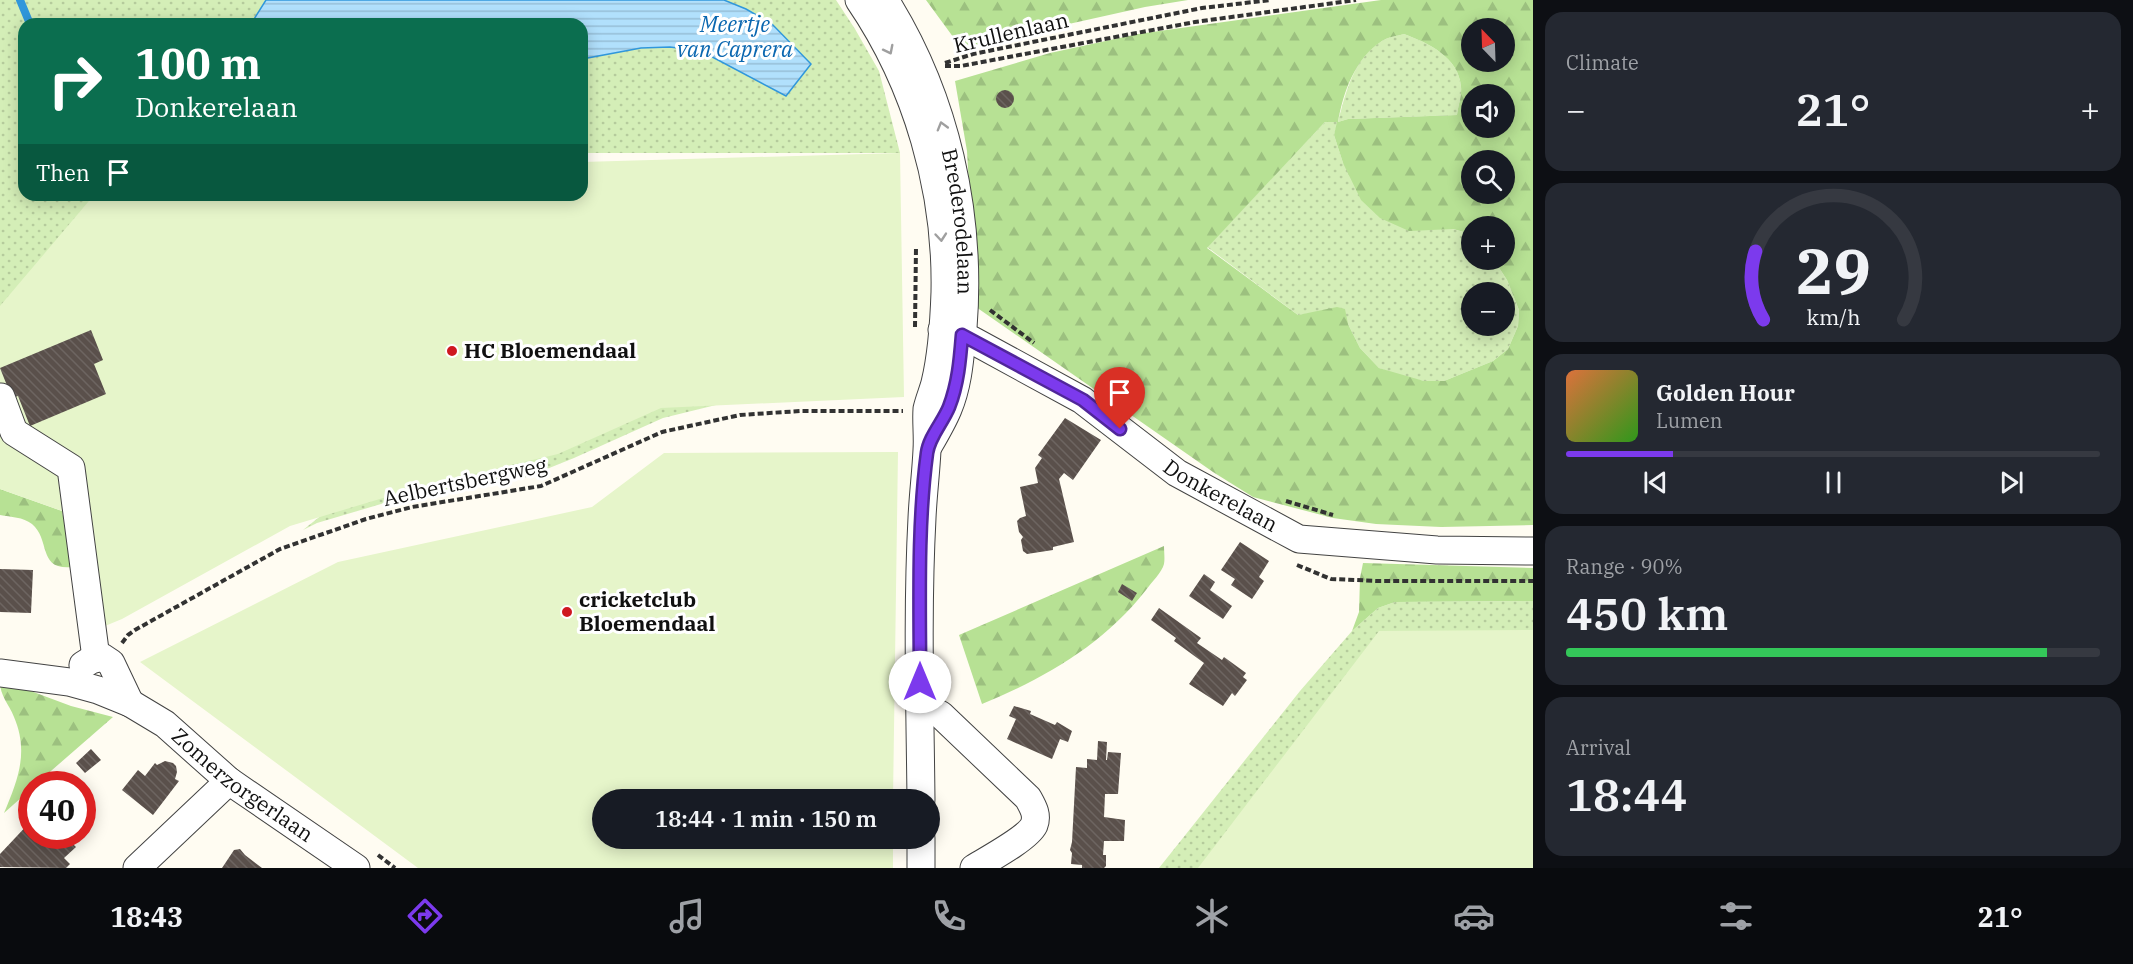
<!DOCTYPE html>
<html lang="en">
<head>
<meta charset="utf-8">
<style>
  :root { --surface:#171b24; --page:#242831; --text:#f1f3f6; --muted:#9ea1a6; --line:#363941; --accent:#7c3aed }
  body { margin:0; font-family:"IBM Plex Serif",serif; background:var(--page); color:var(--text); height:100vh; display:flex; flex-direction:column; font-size:22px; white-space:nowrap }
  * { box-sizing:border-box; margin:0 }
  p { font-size:20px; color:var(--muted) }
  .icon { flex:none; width:33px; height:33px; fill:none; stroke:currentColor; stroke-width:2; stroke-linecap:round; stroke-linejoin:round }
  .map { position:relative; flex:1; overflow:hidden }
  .panel { display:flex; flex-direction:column; gap:12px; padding:12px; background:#0d0f14; width:600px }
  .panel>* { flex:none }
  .top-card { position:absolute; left:18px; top:18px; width:570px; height:183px; border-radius:18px; box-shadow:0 3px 15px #0003; background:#0b6e4f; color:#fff; overflow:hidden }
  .needle { width:39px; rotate:337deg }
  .buttons { position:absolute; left:1461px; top:18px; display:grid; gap:12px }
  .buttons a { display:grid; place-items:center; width:54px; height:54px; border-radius:50%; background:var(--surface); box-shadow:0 3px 15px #0003; font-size:30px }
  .speed { position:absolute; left:18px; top:771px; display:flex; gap:12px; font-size:30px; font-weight:700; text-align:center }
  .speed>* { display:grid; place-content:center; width:78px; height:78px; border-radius:50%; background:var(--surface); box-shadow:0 3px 15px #0003; line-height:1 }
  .speed .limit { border:9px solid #d22; background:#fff; color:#111 }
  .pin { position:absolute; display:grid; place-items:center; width:51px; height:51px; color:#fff; margin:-62px -26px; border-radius:50% 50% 50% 0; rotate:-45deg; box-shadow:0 0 6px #0007 }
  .pin .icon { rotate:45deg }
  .me { position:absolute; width:66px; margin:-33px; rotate:0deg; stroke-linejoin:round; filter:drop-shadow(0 0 4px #0008) }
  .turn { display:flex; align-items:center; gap:21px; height:126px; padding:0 18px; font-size:27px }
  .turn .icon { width:78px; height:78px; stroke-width:2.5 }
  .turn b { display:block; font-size:42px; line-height:51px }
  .then { display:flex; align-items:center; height:57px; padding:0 18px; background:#0003; gap:12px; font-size:22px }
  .big { font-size:45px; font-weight:600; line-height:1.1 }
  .panel .card { flex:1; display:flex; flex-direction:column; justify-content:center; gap:9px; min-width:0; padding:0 21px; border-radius:18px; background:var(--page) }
  .panel .dial { align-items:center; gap:0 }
  .dial svg { height:156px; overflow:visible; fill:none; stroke:var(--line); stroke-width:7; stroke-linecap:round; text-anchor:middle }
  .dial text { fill:var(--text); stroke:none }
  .song { display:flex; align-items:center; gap:18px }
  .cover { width:72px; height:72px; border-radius:9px; background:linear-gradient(135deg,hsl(20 70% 55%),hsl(110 70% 35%)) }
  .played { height:6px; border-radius:3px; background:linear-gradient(90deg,var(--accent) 20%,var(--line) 20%) }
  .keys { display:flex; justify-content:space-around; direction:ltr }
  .heat { display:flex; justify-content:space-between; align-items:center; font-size:33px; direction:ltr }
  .charge { height:9px; border-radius:4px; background:linear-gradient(90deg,#34c759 90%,var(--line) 0) }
  .trip { position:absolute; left:592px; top:789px; width:348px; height:60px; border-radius:30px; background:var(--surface); box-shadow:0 3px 15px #0003; font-weight:600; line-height:60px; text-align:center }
  .menu { display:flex; height:96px; justify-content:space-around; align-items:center; background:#090b0e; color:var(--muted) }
  .menu .icon { width:42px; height:42px }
  .menu .active { color:var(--accent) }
  .menu b { font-size:27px; color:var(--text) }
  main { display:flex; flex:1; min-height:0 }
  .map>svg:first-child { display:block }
</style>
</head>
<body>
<main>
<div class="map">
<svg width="1533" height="868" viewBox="0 0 1533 868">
  <defs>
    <pattern id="grass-dots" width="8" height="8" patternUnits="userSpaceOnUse" patternTransform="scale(1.5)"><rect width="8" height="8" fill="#d4eeb7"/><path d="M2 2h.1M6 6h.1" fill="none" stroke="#b5cb9c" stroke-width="1.8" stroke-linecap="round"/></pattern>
    <pattern id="forest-firs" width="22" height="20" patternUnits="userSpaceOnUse" patternTransform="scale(1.5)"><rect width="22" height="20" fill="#b7e194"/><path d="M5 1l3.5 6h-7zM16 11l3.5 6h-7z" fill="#9cc07f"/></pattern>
    <pattern id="water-rules" width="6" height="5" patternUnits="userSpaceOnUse" patternTransform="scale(1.5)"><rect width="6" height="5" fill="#b1e0fc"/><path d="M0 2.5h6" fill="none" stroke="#97bfd7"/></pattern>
    <pattern id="building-back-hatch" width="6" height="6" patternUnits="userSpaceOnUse" patternTransform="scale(1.5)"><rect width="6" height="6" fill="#5a504b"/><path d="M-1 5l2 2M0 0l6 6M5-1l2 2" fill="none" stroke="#6d6561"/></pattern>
  </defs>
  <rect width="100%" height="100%" fill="#fffcf2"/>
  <path fill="url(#grass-dots)" fill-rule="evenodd" d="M0,0H266L251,24H24V195H446L0,328Z
    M724,0H836L855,29L879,71L900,153H582V59L641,48L670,47L701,51L786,96L811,64L772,24L746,9Z
    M1404,34C1428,43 1459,57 1461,87C1462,95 1458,106 1457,115L1348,119L1338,122L1334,135L1343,163L1432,229H1453L1471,234L1472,260H1494L1507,280L1519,310L1518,326L1508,349L1493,361L1444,381H1424L1404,377L1379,368L1360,348L1348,324L1312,313L1298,315L1207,247L1325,122H1338C1346,92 1353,59 1382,41C1388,37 1397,36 1404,34ZM1472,292H1504V326H1472Z
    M584,394L720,404L663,418L574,458L527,477L408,496L317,523L303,530L328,510Z
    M1533,601V868H1159L1300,691L1352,631L1378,608L1395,602Z"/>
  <path fill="url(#forest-firs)" fill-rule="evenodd" d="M926,0H1188L1145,7L975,45H959Z
    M1381,0H1533V525L1441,527L1376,524L1333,518L1253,497L1213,472L976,307L967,151L955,81L1050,53L1138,34ZM1472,28H1504V62H1472ZM1404,34C1428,43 1459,57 1461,87C1462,95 1458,106 1457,115L1348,119L1338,122C1343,93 1355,58 1382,41C1388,37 1397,36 1404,34ZM1472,94H1504V128H1472ZM1325,122H1337L1334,135L1343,163L1361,200L1380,218L1409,231L1453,229L1471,234L1472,226H1504V260H1494L1507,280L1519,310L1518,326L1508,349L1493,361L1444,381H1424L1379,368L1360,348L1348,324L1345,309L1337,307L1298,315L1207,248ZM1472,160H1504V194H1472Z
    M0,489L62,511L73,567C37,571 51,540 32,524C23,517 11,517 0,515Z
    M1164,546C1164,551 1165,559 1164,564C1162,572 1151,583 1146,590C1103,645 1045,678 982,704L959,635Z
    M1363,563L1533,568V601L1395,602L1378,608L1352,631L1359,612L1360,578Z
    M0,682L12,684L71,706L113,717L36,784H32L31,789L4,813C18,780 29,752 14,717C9,704 0,696 0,682Z"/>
  <path fill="#e6f5ca" d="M900,153L904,397L661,408L558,454L423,486L290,526L122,619L88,633L62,511L0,489V306L94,195H582V162Z
    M898,452L893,799L603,800V838L893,839V868H418L140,662L338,562L592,507L664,453Z
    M1533,630V868H1198L1379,631Z"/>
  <path fill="url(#water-rules)" stroke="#3097db" stroke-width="1.5" d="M266,0H724L746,9L772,24L811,64L786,96L701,51L670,47L641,48L582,59V24H251Z"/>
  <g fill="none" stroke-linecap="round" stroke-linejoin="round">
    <path stroke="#3097db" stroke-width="8" d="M20,0L30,24"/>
  </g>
  <path fill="url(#building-back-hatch)" d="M996 99a9 9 0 1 1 18 0a9 9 0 1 1-18 0Z
    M91,330L103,360L94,364L106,394L30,426L18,396L12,398L0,368Z
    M1065,418L1101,440L1073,480L1064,473L1059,479L1074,542L1053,547V550L1027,554L1023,551L1021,540L1023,537L1019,532L1017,521L1020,518L1026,516L1020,487L1038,483L1035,468L1042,458L1038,455Z
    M1240,542L1269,561L1259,577L1264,581L1252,599L1231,585L1235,579L1221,570Z
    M0,569L33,570L31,613L0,612Z
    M1204,574L1215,582L1210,590L1232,606L1223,619L1189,596Z
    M1122,584L1137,593L1132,601L1118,592Z
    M1159,608L1201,638L1197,643L1222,660L1224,657L1246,673L1243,677L1247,680L1235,696L1232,693L1223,706L1189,684L1204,663L1174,641L1176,638L1151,620Z
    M1014,706L1031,711L1030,714L1055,725L1057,722L1072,731L1068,742L1060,739L1052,759L1007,739L1016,719L1009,716Z
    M1098,741L1107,742L1106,760H1107L1108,752L1121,753L1118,794H1105L1104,817L1125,820L1124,841H1104L1103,855H1106V866L1104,868H1082V865L1071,864L1072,853L1070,850L1072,842L1076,767L1087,768V759L1097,760Z
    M91,749L101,760L85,773L76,763Z
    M165,761L173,763L176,766L177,772L175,779L179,781L153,815L122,790L138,770L145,776L155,763L157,765Z
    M32,820V836H65L76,847L64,858L70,864L66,868L0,867V854Z
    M240,849L245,855L262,868H222L234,850Z"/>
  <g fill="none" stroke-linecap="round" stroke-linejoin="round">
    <defs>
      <g id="minor">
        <path d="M859,0C917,85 947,190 945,292C944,322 942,354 935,383C933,391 929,400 927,409C926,422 928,436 927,450C926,472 923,495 922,518C917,611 920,706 921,800"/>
        <path id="s1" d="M885,0C946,97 972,214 963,328C960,355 959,383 948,409C943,421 936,433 929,445"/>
        <path id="s2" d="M942,330L972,340L1082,400L1177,473L1299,539L1437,550L1533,551"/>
        <path d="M1,397L14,432L71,468L96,658"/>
        <path d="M83,665L91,660L102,657L111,663L130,703"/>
        <path id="s3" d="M0,673L69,682L98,690L130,703L165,724L229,781L356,868"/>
        <path d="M920,703L941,715L1028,798C1033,807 1038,815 1034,825C1028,838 987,860 974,868"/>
        <path d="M921,838V868"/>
        <path d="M137,868L229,781"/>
      </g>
    </defs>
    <use href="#minor" stroke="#434343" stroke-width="29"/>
    <path stroke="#323232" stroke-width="4" stroke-dasharray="6 3" stroke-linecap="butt" d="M945,63L973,54L1202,8L1271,0
      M945,66H961L1195,22L1356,0
      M990,310L1034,343
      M915,327L916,247
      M1286,501L1333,515
      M1297,565L1331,579L1378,581H1533
      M122,643L128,635L135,630L280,549L366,519L412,507L541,486L662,432L740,415L800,411H903
      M378,855L395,868"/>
    <use href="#minor" stroke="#fff" stroke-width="27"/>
  </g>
  <defs><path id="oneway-chevron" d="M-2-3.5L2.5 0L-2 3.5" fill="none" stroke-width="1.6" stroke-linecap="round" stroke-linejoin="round" transform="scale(1.5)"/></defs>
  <g stroke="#9f9f9f">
    <use href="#oneway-chevron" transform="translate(889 50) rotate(63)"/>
    <use href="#oneway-chevron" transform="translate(942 126) rotate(-106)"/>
    <use href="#oneway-chevron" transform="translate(941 237) rotate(85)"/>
  </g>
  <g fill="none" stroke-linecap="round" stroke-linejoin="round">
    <defs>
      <path id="route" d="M920,682C920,606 917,528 927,453C929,437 943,422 949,407C958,384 960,360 962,335L1083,400L1120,429"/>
    </defs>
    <use href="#route" stroke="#51269a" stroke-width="15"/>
    <use href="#route" stroke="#7c3aed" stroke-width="10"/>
  </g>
  <g fill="#cf1820" stroke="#fff" stroke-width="2">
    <circle cx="452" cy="351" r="6"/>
    <circle cx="567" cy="612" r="6"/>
  </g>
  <g text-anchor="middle" stroke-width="6" stroke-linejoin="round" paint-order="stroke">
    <g font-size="21" fill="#101010" stroke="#fff">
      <text transform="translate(1011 33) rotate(-13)" y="7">Krullenlaan</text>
      <text dy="7" stroke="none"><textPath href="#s1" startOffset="236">Brederodelaan</textPath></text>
      <text transform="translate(465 482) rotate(-12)" y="7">Aelbertsbergweg</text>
      <text dy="7" stroke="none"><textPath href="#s2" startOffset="326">Donkerelaan</textPath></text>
      <text dy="7" stroke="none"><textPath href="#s3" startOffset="274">Zomerzorgerlaan</textPath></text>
    </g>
    <g font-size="21" font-weight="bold" fill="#101010" stroke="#fff" text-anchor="start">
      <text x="464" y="358">HC Bloemendaal</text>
      <text x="579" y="607">cricketclub<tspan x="579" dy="24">Bloemendaal</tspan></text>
    </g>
    <g font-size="22" font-style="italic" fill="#0a67b0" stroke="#fff">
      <text x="735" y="32">Meertje<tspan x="735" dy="25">van Caprera</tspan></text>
    </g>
  </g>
</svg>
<div class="buttons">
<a><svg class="needle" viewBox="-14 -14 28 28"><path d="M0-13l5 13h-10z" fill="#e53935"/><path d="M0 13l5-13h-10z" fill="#9ea1a6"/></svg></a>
<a><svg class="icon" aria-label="sound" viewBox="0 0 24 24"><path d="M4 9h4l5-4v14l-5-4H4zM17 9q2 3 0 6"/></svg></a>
<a><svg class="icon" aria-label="search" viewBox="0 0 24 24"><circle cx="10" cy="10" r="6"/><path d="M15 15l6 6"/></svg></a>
<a>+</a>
<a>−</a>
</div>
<div class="speed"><div class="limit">40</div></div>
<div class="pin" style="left:1120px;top:429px;background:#d93025"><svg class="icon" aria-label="arrive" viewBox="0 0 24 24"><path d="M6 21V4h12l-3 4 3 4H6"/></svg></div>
<svg class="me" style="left:920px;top:682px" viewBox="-20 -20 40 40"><circle r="19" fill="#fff"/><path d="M0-13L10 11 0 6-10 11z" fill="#7c3aed"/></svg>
<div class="trip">18:44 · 1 min · 150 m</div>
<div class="top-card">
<div class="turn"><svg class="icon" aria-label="right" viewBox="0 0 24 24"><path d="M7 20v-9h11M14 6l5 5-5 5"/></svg><div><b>100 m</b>Donkerelaan</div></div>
<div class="then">Then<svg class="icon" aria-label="arrive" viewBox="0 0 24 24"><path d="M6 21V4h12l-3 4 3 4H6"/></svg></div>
</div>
</div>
<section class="panel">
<div class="card"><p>Climate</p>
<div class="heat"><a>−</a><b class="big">21°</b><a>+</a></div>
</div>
<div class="card dial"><svg viewBox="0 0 100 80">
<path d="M14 69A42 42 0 1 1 86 69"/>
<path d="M14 69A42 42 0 0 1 10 34" stroke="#7c3aed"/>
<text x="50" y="56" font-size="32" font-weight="700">29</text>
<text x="50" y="72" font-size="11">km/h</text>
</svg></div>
<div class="card">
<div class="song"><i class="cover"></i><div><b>Golden Hour</b><p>Lumen</p></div></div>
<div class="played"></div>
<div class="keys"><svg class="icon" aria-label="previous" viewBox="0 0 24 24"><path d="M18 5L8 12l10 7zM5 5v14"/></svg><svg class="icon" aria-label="pause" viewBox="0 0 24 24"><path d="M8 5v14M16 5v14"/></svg><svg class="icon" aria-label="next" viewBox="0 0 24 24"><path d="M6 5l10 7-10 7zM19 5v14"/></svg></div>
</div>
<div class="card"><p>Range · 90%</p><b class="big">450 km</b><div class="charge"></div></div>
<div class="card"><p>Arrival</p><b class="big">18:44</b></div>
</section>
</main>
<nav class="menu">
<b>18:43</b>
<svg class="icon active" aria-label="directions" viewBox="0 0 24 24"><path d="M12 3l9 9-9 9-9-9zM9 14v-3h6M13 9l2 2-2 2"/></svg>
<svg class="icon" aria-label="music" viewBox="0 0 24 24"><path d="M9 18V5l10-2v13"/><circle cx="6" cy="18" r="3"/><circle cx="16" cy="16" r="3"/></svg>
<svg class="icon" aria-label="phone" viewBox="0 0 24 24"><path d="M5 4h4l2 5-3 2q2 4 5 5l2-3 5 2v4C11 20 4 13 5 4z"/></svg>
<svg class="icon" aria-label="climate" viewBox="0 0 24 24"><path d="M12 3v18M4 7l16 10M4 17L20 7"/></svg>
<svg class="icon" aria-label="car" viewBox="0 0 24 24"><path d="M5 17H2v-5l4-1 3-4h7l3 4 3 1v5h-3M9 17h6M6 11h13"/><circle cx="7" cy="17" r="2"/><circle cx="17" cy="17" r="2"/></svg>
<svg class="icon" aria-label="filters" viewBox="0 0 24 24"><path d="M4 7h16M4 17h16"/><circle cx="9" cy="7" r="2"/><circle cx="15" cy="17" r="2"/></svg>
<b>21°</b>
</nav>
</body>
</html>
